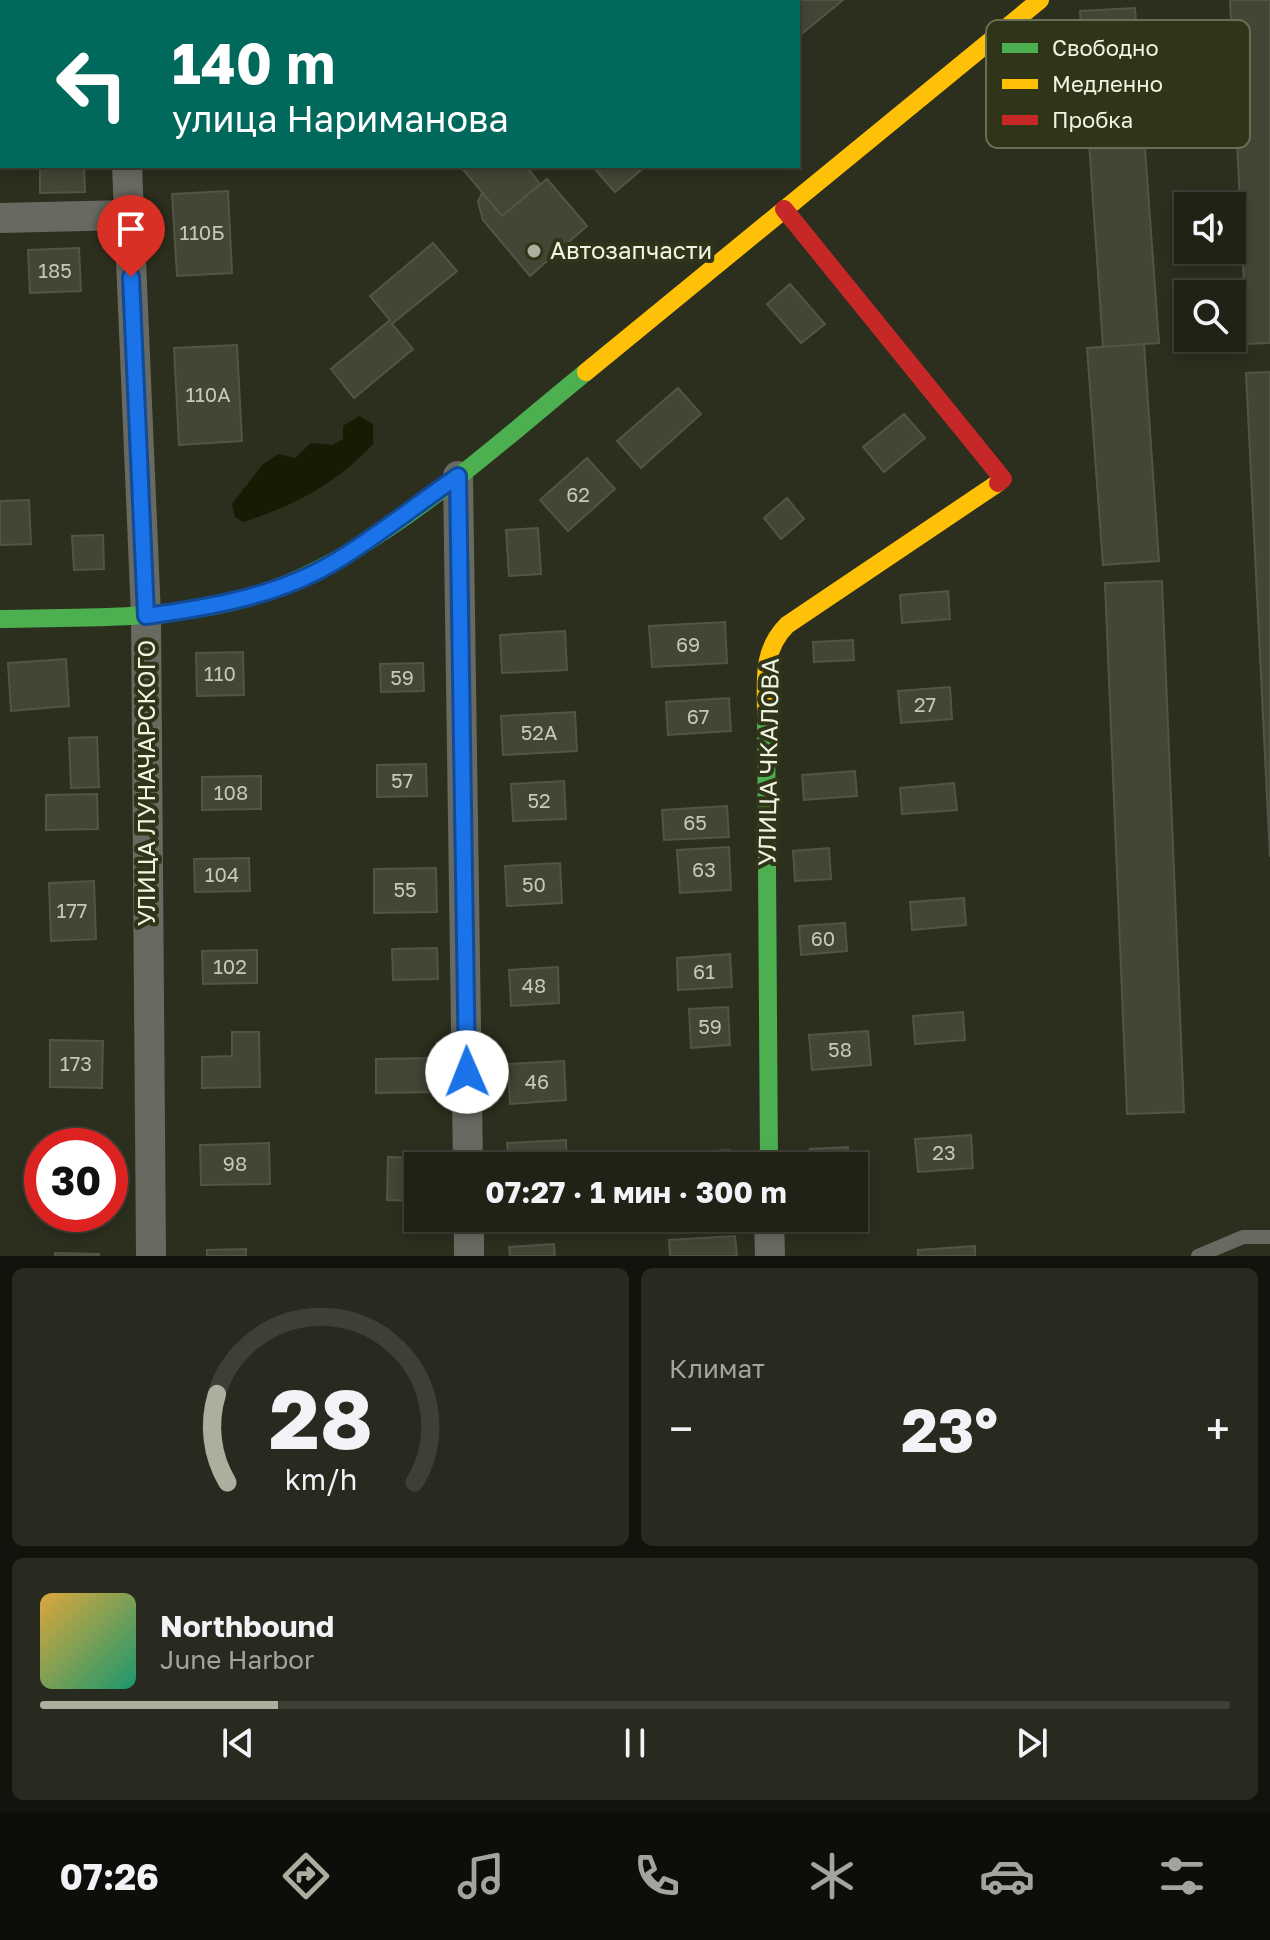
<!DOCTYPE html>
<html lang="ru">
<head>
<meta charset="utf-8">
<style>
  :root { --surface:#212216; --page:#292a1f; --text:#f1f3f6; --muted:#a2a4a1; --line:#3e3f35; --accent:#abaf9d }
  body { margin:0; font-family:"Golos Text",sans-serif; background:var(--page); color:var(--text); height:100vh; display:flex; flex-direction:column; font-size:30px; white-space:nowrap }
  * { box-sizing:border-box; margin:0 }
  p { font-size:26px; color:var(--muted) }
  .icon { flex:none; width:44px; height:44px; fill:none; stroke:currentColor; stroke-width:2; stroke-linecap:round; stroke-linejoin:round }
  .map { position:relative; height:1256px; overflow:hidden }
  .side { display:flex; flex-direction:column; gap:12px; padding:12px; background:#12130c; flex:1 }
  .side>* { flex:none }
  .banner { position:absolute; left:0px; top:0px; width:800px; height:168px; box-shadow:0 4px 12px #0003,0 0 0 2px var(--line); background:#00695c; color:#fff; overflow:hidden }
  .tools { position:absolute; left:1174px; top:192px; display:grid; gap:16px }
  .tools a { display:grid; place-items:center; width:72px; height:72px; border-radius:0px; background:var(--surface); box-shadow:0 4px 12px #0003,0 0 0 2px var(--line); font-size:40px }
  .speed { position:absolute; left:24px; top:1128px; display:flex; gap:16px; font-size:40px; font-weight:700; text-align:center }
  .speed>* { display:grid; place-content:center; width:104px; height:104px; border-radius:50%; background:var(--surface); box-shadow:0 4px 12px #0003,0 0 0 2px var(--line); line-height:1 }
  .speed .limit { border:12px solid #d22; background:#fff; color:#111 }
  .pin { position:absolute; display:grid; place-items:center; width:68px; height:68px; color:#fff; margin:-82px -34px; border-radius:50% 50% 50% 0; rotate:-45deg; box-shadow:0 0 8px #0007 }
  .pin .icon { rotate:45deg }
  .me { position:absolute; width:88px; margin:-44px; rotate:359deg; stroke-linejoin:round; filter:drop-shadow(0 0 6px #0008) }
  .turn { display:flex; align-items:center; gap:28px; height:168px; padding:0 40px; font-size:36px }
  .turn .icon { width:104px; height:104px; stroke-width:2.5 }
  .turn b { display:block; font-size:56px; line-height:68px }
  .big { font-size:60px; font-weight:700; line-height:1.1 }
  .side .card { flex:1; display:flex; flex-direction:column; justify-content:center; gap:12px; min-width:0; padding:0 28px; border-radius:12px; background:var(--page) }
  .side .dial { align-items:center; gap:0 }
  .dial svg { height:208px; overflow:visible; fill:none; stroke:var(--line); stroke-width:7; stroke-linecap:round; text-anchor:middle }
  .dial text { fill:var(--text); stroke:none }
  .song { display:flex; align-items:center; gap:24px }
  .cover { width:96px; height:96px; border-radius:12px; background:linear-gradient(135deg,hsl(40 70% 55%),hsl(160 70% 35%)) }
  .played { height:8px; border-radius:4px; background:linear-gradient(90deg,var(--accent) 20%,var(--line) 20%) }
  .keys { display:flex; justify-content:space-around; direction:ltr }
  .heat { display:flex; justify-content:space-between; align-items:center; font-size:44px; direction:ltr }
  .side .tiles { flex:1; display:grid; gap:12px; grid-template-columns:1fr 1fr }
  .card:last-child { grid-column:span 2 }
  .trip { position:absolute; left:404px; top:1152px; width:464px; height:80px; border-radius:0px; background:var(--surface); box-shadow:0 4px 12px #0003,0 0 0 2px var(--line); font-weight:700; line-height:80px; text-align:center }
  .dock { display:flex; height:128px; justify-content:space-around; align-items:center; background:#0d0e09; color:var(--muted) }
  .dock .icon { width:56px; height:56px }
  .dock .on { color:var(--accent) }
  .dock b { font-size:36px; color:var(--text) }
  .map>svg:first-child { display:block }
</style>
</head>
<body>
<div class="map">
<svg width="1270" height="1256" viewBox="0 0 1270 1256">
  <rect width="100%" height="100%" fill="#2c2e1e"/>
  <path fill="#181b04" d="M359,416L373,424V444C339,482 292,507 243,522L235,517L232,504L263,464L279,454L295,458L311,443L332,445L343,439V426Z"/>
  <path fill="#434635" stroke="#525446" stroke-width="2" d="M491,0H557L488,2Z
    M759,0H843L798,37V2H756Z
    M1230,0H1270V343L1247,344Z
    M1135,8L1159,343L1103,347L1080,11Z
    M9,166H84L85,192L40,193V168L9,169Z
    M460,166H526L540,184L502,216Z
    M592,166H646L615,192Z
    M547,179L587,226L530,276L483,220L478,202L482,193L502,216Z
    M228,191L232,273L177,276L172,194Z
    M433,243L457,271L392,324L413,349L354,398L331,369L390,320L370,296Z
    M79,248L81,291L30,293L28,250Z
    M790,284L825,324L801,343L767,304Z
    M1144,344L1159,561L1103,565L1087,348Z
    M237,345L242,441L179,445L174,348Z
    M1270,372V857L1246,373Z
    M678,388L701,414L641,468L617,441Z
    M904,414L925,438L884,472L863,447Z
    M587,458L615,489L568,531L540,500Z
    M787,498L804,519L781,539L764,518Z
    M29,500L31,544L0,545V501Z
    M538,528L541,574L509,576L506,530Z
    M103,535L104,569L74,570L72,536Z
    M1162,581L1184,1112L1127,1114L1105,583Z
    M948,591L950,619L902,623L900,595Z
    M725,622L727,663L652,667L649,626Z
    M565,631L567,670L502,673L500,635Z
    M853,640L854,660L814,662L813,642Z
    M243,652L244,695L197,696L196,653Z
    M66,659L69,706L11,711L8,663Z
    M423,663L424,691L381,692L380,664Z
    M950,687L952,719L901,723L898,691Z
    M729,698L731,731L668,735L666,702Z
    M575,712L577,751L503,755L501,716Z
    M97,737L99,787L71,788L69,738Z
    M426,764L427,796L377,797V765Z
    M855,771L857,796L804,800L802,775Z
    M261,776V809L202,810V777Z
    M564,781L566,819L513,821L511,784Z
    M954,783L957,810L902,814L900,788Z
    M97,794L98,829L46,830V795Z
    M727,806L729,837L664,840L662,810Z
    M729,847L731,890L680,893L677,850Z
    M829,848L831,879L795,881L793,851Z
    M249,858L250,891L195,892L194,859Z
    M560,863L562,903L507,906L505,866Z
    M436,868L437,912L374,913V869Z
    M94,881L96,939L51,941L49,883Z
    M964,898L966,925L912,930L910,902Z
    M845,923L847,951L801,955L799,926Z
    M437,948L438,979L393,980L392,949Z
    M257,950V983L203,984L202,951Z
    M730,954L732,987L678,990L677,958Z
    M558,967L559,1003L511,1006L509,970Z
    M728,1007L730,1045L691,1048L689,1009Z
    M963,1012L965,1040L915,1044L913,1016Z
    M868,1031L871,1065L812,1070L809,1035Z
    M232,1032H259L260,1087L202,1088V1057L232,1056Z
    M50,1040L103,1041L102,1088L50,1087Z
    M432,1058L433,1092L376,1093V1059Z
    M564,1061L566,1100L510,1104L508,1064Z
    M971,1135L973,1168L918,1172L915,1139Z
    M566,1140L567,1166H509L507,1143Z
    M269,1143L270,1184L201,1185L200,1145Z
    M848,1147L850,1166H811L810,1149Z
    M729,1150L730,1166H667L666,1154Z
    M388,1157L434,1158V1166H418V1201L387,1200Z
    M48,1214H102V1216L48,1217Z
    M735,1236L737,1256H670L669,1240Z
    M554,1244L555,1256H510L509,1247Z
    M975,1246V1256H918V1250Z
    M246,1249V1256H207V1250Z
    M55,1253L99,1254V1256H55Z"/>
  <g fill="none" stroke-linecap="round" stroke-linejoin="round">
    <path stroke="#686961" stroke-width="14" d="M1198,1256L1243,1237H1270"/>
    <path stroke="#686961" stroke-width="30" d="M121,0V2
      M127,166L146,616L151,1256
      M0,218L128,215
      M458,476L468,1166
      M469,1218V1256
      M769,1218L770,1256"/>
    <path stroke="#4caf50" stroke-width="18" d="M0,619C73,617 147,620 219,605C353,579 481,457 586,372
      M766,715L769,1166"/>
    <path stroke="#ffc107" stroke-width="18" d="M586,372L1040,0
      M766,715C766,682 761,651 787,625L998,483"/>
    <path stroke="#c62828" stroke-width="18" d="M784,209L1003,479L998,483"/>
  </g>
  <g fill="none" stroke-linecap="round" stroke-linejoin="round">
    <defs>
      <path id="route" d="M131,277L146,616C213,607 283,595 341,558C381,533 419,503 458,476L467,1072"/>
    </defs>
    <use href="#route" stroke="#114b97" stroke-width="20"/>
    <use href="#route" stroke="#1a73e8" stroke-width="14"/>
  </g>
  <circle fill="#abaf9d" stroke="#303418" stroke-width="3" cx="534" cy="251" r="8"/>
  <g text-anchor="middle" stroke-width="8" stroke-linejoin="round" paint-order="stroke">
    <g font-size="20" fill="#c5c8b7">
      <text x="202" y="240">110Б</text>
      <text x="55" y="278">185</text>
      <text x="208" y="402">110А</text>
      <text x="578" y="502">62</text>
      <text x="688" y="652">69</text>
      <text x="220" y="681">110</text>
      <text x="402" y="685">59</text>
      <text x="925" y="712">27</text>
      <text x="698" y="724">67</text>
      <text x="539" y="740">52А</text>
      <text x="402" y="788">57</text>
      <text x="231" y="800">108</text>
      <text x="539" y="808">52</text>
      <text x="695" y="830">65</text>
      <text x="704" y="877">63</text>
      <text x="222" y="882">104</text>
      <text x="534" y="892">50</text>
      <text x="405" y="897">55</text>
      <text x="72" y="918">177</text>
      <text x="823" y="946">60</text>
      <text x="230" y="974">102</text>
      <text x="704" y="979">61</text>
      <text x="534" y="993">48</text>
      <text x="710" y="1034">59</text>
      <text x="840" y="1057">58</text>
      <text x="76" y="1071">173</text>
      <text x="537" y="1089">46</text>
      <text x="944" y="1160">23</text>
      <text x="235" y="1171">98</text>
    </g>
    <g font-size="24" fill="#f0f4e2" stroke="#303418" text-anchor="start">
      <text x="550" y="259">Автозапчасти</text>
    </g>
    <g font-size="24" fill="#f0f4e2" stroke="#303418">
      <text transform="translate(769 762) rotate(-89)" y="8">УЛИЦА ЧКАЛОВА</text>
      <text transform="translate(147 783) rotate(-90)" y="8">УЛИЦА ЛУНАЧАРСКОГО</text>
    </g>
  </g>
  <rect x="986" y="20" width="264" height="128" rx="12" fill="#303418" stroke="#6a6e55" stroke-width="2"/>
  <rect x="1002" y="43" width="36" height="10" fill="#4caf50"/>
  <rect x="1002" y="79" width="36" height="10" fill="#ffc107"/>
  <rect x="1002" y="115" width="36" height="10" fill="#c62828"/>
  <g font-size="22" fill="#f0f4e2">
    <text x="1052" y="56">Свободно</text>
    <text x="1052" y="92">Медленно</text>
    <text x="1052" y="128">Пробка</text>
  </g>
</svg>
<div class="tools">
<a><svg class="icon" aria-label="sound" viewBox="0 0 24 24"><path d="M4 9h4l5-4v14l-5-4H4zM17 9q2 3 0 6"/></svg></a>
<a><svg class="icon" aria-label="search" viewBox="0 0 24 24"><circle cx="10" cy="10" r="6"/><path d="M15 15l6 6"/></svg></a>
</div>
<div class="speed"><div class="limit">30</div></div>
<div class="pin" style="left:131px;top:277px;background:#d93025"><svg class="icon" aria-label="arrive" viewBox="0 0 24 24"><path d="M6 21V4h12l-3 4 3 4H6"/></svg></div>
<svg class="me" style="left:467px;top:1072px" viewBox="-20 -20 40 40"><circle r="19" fill="#fff"/><path d="M0-13L10 11 0 6-10 11z" fill="#1a73e8"/></svg>
<div class="trip">07:27 · 1 мин · 300 m</div>
<div class="banner">
<div class="turn"><svg class="icon" aria-label="left" viewBox="0 0 24 24"><path d="M17 20v-9H6M10 6l-5 5 5 5"/></svg><div><b>140 m</b>улица Нариманова</div></div>
</div>
</div>
<section class="side">
<div class="tiles">
<div class="card dial"><svg viewBox="0 0 100 80">
<path d="M14 69A42 42 0 1 1 86 69"/>
<path d="M14 69A42 42 0 0 1 10 35" stroke="#abaf9d"/>
<text x="50" y="56" font-size="32" font-weight="700">28</text>
<text x="50" y="72" font-size="11">km/h</text>
</svg></div>
<div class="card"><p>Климат</p>
<div class="heat"><a>−</a><b class="big">23°</b><a>+</a></div>
</div>
<div class="card">
<div class="song"><i class="cover"></i><div><b>Northbound</b><p>June Harbor</p></div></div>
<div class="played"></div>
<div class="keys"><svg class="icon" aria-label="previous" viewBox="0 0 24 24"><path d="M18 5L8 12l10 7zM5 5v14"/></svg><svg class="icon" aria-label="pause" viewBox="0 0 24 24"><path d="M8 5v14M16 5v14"/></svg><svg class="icon" aria-label="next" viewBox="0 0 24 24"><path d="M6 5l10 7-10 7zM19 5v14"/></svg></div>
</div>
</div>
</section>
<nav class="dock">
<b>07:26</b>
<svg class="icon on" aria-label="directions" viewBox="0 0 24 24"><path d="M12 3l9 9-9 9-9-9zM9 14v-3h6M13 9l2 2-2 2"/></svg>
<svg class="icon" aria-label="music" viewBox="0 0 24 24"><path d="M9 18V5l10-2v13"/><circle cx="6" cy="18" r="3"/><circle cx="16" cy="16" r="3"/></svg>
<svg class="icon" aria-label="phone" viewBox="0 0 24 24"><path d="M5 4h4l2 5-3 2q2 4 5 5l2-3 5 2v4C11 20 4 13 5 4z"/></svg>
<svg class="icon" aria-label="climate" viewBox="0 0 24 24"><path d="M12 3v18M4 7l16 10M4 17L20 7"/></svg>
<svg class="icon" aria-label="car" viewBox="0 0 24 24"><path d="M5 17H2v-5l4-1 3-4h7l3 4 3 1v5h-3M9 17h6M6 11h13"/><circle cx="7" cy="17" r="2"/><circle cx="17" cy="17" r="2"/></svg>
<svg class="icon" aria-label="filters" viewBox="0 0 24 24"><path d="M4 7h16M4 17h16"/><circle cx="9" cy="7" r="2"/><circle cx="15" cy="17" r="2"/></svg>
</nav>
</body>
</html>
